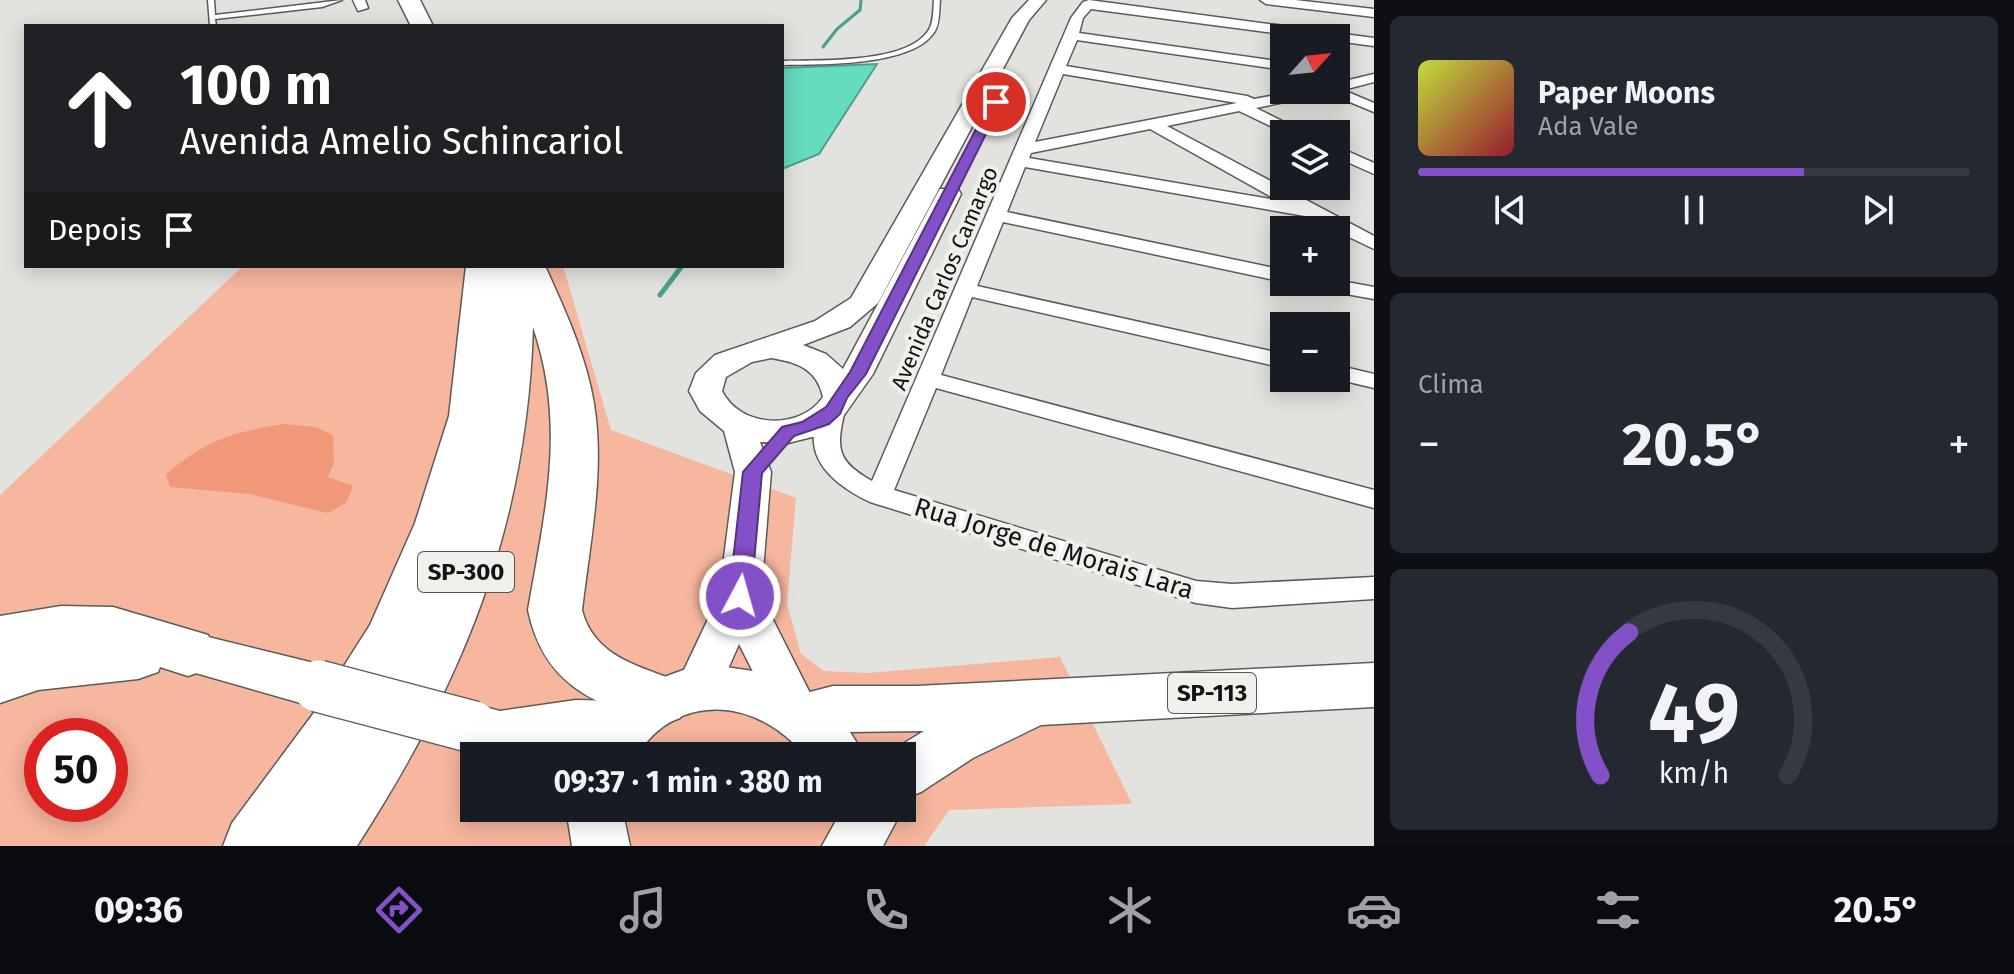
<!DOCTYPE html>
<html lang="pt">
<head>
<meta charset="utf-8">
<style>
  :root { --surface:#171b24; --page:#242831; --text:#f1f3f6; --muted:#9ea1a6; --line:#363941; --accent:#8450c8 }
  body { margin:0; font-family:"Fira Sans",sans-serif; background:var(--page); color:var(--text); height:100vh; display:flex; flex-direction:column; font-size:30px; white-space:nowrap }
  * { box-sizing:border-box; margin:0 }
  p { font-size:26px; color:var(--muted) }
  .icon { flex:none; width:44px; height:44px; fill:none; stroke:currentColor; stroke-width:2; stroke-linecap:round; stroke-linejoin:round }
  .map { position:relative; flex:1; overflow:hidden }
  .panel { display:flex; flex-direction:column; gap:16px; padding:16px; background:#0d0f14; width:640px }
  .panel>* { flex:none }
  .hud { position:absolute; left:24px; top:24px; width:760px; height:244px; border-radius:0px; box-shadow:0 4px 20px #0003; background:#202124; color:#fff; overflow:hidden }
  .needle { width:52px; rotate:63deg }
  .buttons { position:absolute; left:1270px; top:24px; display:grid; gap:16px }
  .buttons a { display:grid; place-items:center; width:80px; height:80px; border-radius:0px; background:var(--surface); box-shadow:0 4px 20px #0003; font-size:40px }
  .speed { position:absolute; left:24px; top:718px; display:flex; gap:16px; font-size:40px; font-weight:700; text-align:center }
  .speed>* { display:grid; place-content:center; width:104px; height:104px; border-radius:50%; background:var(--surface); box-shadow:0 4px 20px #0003; line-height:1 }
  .speed .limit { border:12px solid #d22; background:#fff; color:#111 }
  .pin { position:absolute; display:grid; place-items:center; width:68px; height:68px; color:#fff; margin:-34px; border:4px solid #fff; border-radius:50%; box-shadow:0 2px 8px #0007 }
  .me { position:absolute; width:88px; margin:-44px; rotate:6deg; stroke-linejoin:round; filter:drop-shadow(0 0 6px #0008) }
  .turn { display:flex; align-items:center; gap:28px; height:168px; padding:0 24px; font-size:36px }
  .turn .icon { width:104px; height:104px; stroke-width:2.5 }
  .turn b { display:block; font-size:56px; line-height:68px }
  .then { display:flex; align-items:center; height:76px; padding:0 24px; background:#0003; gap:16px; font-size:30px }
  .big { font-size:60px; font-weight:700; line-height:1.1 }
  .panel .card { flex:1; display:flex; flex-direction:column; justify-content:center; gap:12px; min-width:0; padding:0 28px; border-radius:12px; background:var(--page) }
  .panel .dial { align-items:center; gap:0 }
  .dial svg { height:208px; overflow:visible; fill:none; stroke:var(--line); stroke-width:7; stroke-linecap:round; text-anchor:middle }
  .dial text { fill:var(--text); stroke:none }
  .song { display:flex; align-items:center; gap:24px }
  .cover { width:96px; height:96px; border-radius:12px; background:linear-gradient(135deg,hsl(70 70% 55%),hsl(350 70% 35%)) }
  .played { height:8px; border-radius:4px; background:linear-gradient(90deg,var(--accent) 70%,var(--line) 70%) }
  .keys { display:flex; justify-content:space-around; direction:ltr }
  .heat { display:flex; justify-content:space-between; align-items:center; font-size:44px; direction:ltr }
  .trip { position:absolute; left:460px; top:742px; width:456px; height:80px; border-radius:0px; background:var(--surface); box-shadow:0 4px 20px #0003; font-weight:700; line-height:80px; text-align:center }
  .dock { display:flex; height:128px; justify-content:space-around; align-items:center; background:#090b0e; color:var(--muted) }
  .dock .icon { width:56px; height:56px }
  .dock .active { color:var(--accent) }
  .dock b { font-size:36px; color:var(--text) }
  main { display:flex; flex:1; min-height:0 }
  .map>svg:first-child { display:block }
</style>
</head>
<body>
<main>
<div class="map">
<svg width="1374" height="846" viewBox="0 0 1374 846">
  <rect width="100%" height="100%" fill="#e2e3df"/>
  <path fill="#f7b69e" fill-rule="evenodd" d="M243,266H563L611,430L796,498L787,604L801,654L824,671L868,673L1060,657L1132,804L949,810L924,846H0V495ZM42,736H110V804H42ZM474,756H902V808H474Z"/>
  <path fill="#f09878" d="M284,424L315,427L333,435L334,462L328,477L353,486L346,503L328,513L249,494L170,487L166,474C207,440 232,432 284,424Z"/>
  <path fill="#65dcbf" stroke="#4ca08b" stroke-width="2" d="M877,64L819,154L782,169V68Z"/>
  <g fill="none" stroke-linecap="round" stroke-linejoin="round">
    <path stroke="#4ca08b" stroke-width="3" d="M823,47L837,29L860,10L861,0"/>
    <path stroke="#4ca08b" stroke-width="5" d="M660,295L682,266"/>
    <defs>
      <path id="lane" d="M208,0H214L215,15L342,0L322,7L215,19L216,26H210Z
        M934,0H940C939,9 940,22 935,31C914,67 819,64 782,65V61C818,60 906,64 928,31C934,23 933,10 934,0Z"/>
      <path id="street" d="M353,0H365L368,8L358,11Z
        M1089,0L1374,38V46L1336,41V38H1313L1091,9L1083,18L1079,33L1284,62V70L1077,40L1066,66L1247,96L1254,99L1302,90H1336V83L1374,74V82L1343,90L1374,103V112L1328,93L1256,108L1308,134H1287L1239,111L1167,126L1374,236V249L1305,216L1025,167L1007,212L1284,270V282L1003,222L977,286L1284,354V368L972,297L941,375L1374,490V508L936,388L894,490L1196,581L1232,584L1374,577V599L1232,608L1196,603L870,502C830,483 795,452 825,405H841L845,410C836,448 836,461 872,481L1071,18L1083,2ZM1063,74L1237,103L1035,142ZM1150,129L1277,200L1029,158L1031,153Z
        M1260,0H1295L1374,9V17L1266,4Z
        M1336,146L1374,163V174L1336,157Z
        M1336,280L1374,287V299L1312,288L1302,282Z
        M1336,365L1374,374V388L1332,378H1336Z"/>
      <path id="secondary" d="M1029,0H1046L1029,20L878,303L850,327L803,345L826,354L843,369L937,194L940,189H958L961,194L873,374L842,418L816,436L788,443L760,442L771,472L761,596L819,711L812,725L796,731L780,725L739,644L713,703L697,708L681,703L675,689L719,596L735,472L724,431L700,411L689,391L696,373L715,355L815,321L851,298L1012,18ZM771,358C797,362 817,369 823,397C800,431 740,428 722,391L726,377L752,362Z"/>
      <path id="primary" d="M188,632L318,664L336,671L343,686L336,701L318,708L171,666L164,652L171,638Z
        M1374,663V707L1041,725L973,758L921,792L902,799V756H883L924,731L850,732L865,756H805C758,698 679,690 636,756H579L584,746H576C525,755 505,762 455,743L447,727L455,711L473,704L500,711L576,700L619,701L637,687L686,669L719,666L753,671L806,693L833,686H916Z
        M902,806L903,808L883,846H822L843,808Z
        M566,808H622L630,846H572Z"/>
      <path id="highway" d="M398,0H420L433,26H411Z
        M466,266H545C565,310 586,355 594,404C605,471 590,542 582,610C594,657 639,666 680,682L688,700L680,718L659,726C593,702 544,686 528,610C545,511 567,426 533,327C527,526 464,680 357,846H223L232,823L316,710L370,625L415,523L449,416Z
        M61,606L113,607L208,635L216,652L208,669L188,676L160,667L158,672L138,679L38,690L0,703V616Z"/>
    </defs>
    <use href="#lane" stroke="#5b5b58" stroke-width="3"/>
    <use href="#street" stroke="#5b5b58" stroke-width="3"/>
    <use href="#secondary" stroke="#5b5b58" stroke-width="3"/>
    <use href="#primary" stroke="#5b5b58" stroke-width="3"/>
    <use href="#highway" stroke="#5b5b58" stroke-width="3"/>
    <use href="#lane" fill="#fff" fill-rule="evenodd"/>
    <use href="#street" fill="#fff" fill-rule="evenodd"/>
    <use href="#secondary" fill="#fff" fill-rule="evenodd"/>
    <use href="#primary" fill="#fff" fill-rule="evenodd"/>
    <use href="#highway" fill="#fff" fill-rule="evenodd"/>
    <defs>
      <path id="primary-bridge" d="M318,686L473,727"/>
    </defs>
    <use href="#primary-bridge" stroke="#5b5b58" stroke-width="54" stroke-linecap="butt"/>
    <use href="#primary-bridge" stroke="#fff" stroke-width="51"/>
  </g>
  <path fill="#8450c8" stroke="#563482" stroke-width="2" d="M996,99L1002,102L866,374L847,398L840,414L829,424L794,436L762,473L751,596L748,603L740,605L732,603L729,596L743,472L782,427L802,422L826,407L850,372L990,102Z"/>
  <g text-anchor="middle" stroke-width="8" stroke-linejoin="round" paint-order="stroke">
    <g font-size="22" fill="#131312" stroke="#f0f0ec">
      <text transform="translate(944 278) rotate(-67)" y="8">Avenida Carlos Camargo</text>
    </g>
    <g fill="#f0f0ec" stroke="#555553" stroke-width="2">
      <rect x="418" y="552" width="96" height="40" rx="6"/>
      <rect x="1168" y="673" width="88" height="40" rx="6"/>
    </g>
    <g font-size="24" font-weight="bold" fill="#131312">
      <text x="466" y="580">SP-300</text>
      <text x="1212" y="701">SP-113</text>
    </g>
    <g font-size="26" fill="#131312" stroke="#f0f0ec">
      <text transform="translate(1054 548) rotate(17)" y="9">Rua Jorge de Morais Lara</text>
    </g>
  </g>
</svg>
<div class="buttons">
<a><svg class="needle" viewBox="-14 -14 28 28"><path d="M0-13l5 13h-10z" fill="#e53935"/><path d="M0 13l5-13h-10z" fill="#9ea1a6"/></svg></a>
<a><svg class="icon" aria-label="layers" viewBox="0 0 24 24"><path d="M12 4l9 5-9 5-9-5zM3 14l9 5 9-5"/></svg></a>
<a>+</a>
<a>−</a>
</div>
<div class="speed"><div class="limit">50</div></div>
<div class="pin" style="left:996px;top:102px;background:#d93025"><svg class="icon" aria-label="arrive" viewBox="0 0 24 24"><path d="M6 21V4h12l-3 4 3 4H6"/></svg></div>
<svg class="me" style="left:740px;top:596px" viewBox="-20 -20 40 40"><circle r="17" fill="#8450c8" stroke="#fff" stroke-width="3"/><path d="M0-11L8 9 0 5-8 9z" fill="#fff"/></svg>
<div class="trip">09:37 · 1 min · 380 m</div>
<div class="hud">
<div class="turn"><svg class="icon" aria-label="ahead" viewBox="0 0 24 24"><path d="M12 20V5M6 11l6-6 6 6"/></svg><div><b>100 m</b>Avenida Amelio Schincariol</div></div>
<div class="then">Depois<svg class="icon" aria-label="arrive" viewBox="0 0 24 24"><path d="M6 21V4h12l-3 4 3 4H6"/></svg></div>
</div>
</div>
<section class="panel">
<div class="card">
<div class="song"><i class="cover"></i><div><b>Paper Moons</b><p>Ada Vale</p></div></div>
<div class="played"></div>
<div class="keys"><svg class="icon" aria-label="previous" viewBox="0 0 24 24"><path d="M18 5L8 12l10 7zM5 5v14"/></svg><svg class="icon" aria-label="pause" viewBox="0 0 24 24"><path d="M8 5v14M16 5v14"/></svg><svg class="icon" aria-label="next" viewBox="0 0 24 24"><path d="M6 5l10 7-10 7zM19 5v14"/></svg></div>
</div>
<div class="card"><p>Clima</p>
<div class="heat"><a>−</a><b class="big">20.5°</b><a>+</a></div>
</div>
<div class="card dial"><svg viewBox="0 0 100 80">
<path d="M14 69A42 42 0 1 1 86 69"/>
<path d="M14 69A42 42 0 0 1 25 14" stroke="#8450c8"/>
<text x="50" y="56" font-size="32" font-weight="700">49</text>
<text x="50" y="72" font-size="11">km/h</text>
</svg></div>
</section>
</main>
<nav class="dock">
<b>09:36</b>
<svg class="icon active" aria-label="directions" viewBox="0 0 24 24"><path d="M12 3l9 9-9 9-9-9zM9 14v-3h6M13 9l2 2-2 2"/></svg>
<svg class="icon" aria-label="music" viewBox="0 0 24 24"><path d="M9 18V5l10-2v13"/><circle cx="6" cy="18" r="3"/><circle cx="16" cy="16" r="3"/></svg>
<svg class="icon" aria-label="phone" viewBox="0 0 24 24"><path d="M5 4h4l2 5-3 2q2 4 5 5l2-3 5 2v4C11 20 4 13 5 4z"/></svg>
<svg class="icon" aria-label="climate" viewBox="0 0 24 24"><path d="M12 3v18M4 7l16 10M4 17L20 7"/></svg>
<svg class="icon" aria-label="car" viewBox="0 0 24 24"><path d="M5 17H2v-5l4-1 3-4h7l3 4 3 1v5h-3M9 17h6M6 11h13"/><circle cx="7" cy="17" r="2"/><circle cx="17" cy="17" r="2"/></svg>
<svg class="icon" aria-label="filters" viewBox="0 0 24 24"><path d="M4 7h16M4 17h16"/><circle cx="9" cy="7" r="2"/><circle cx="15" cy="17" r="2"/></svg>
<b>20.5°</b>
</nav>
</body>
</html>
